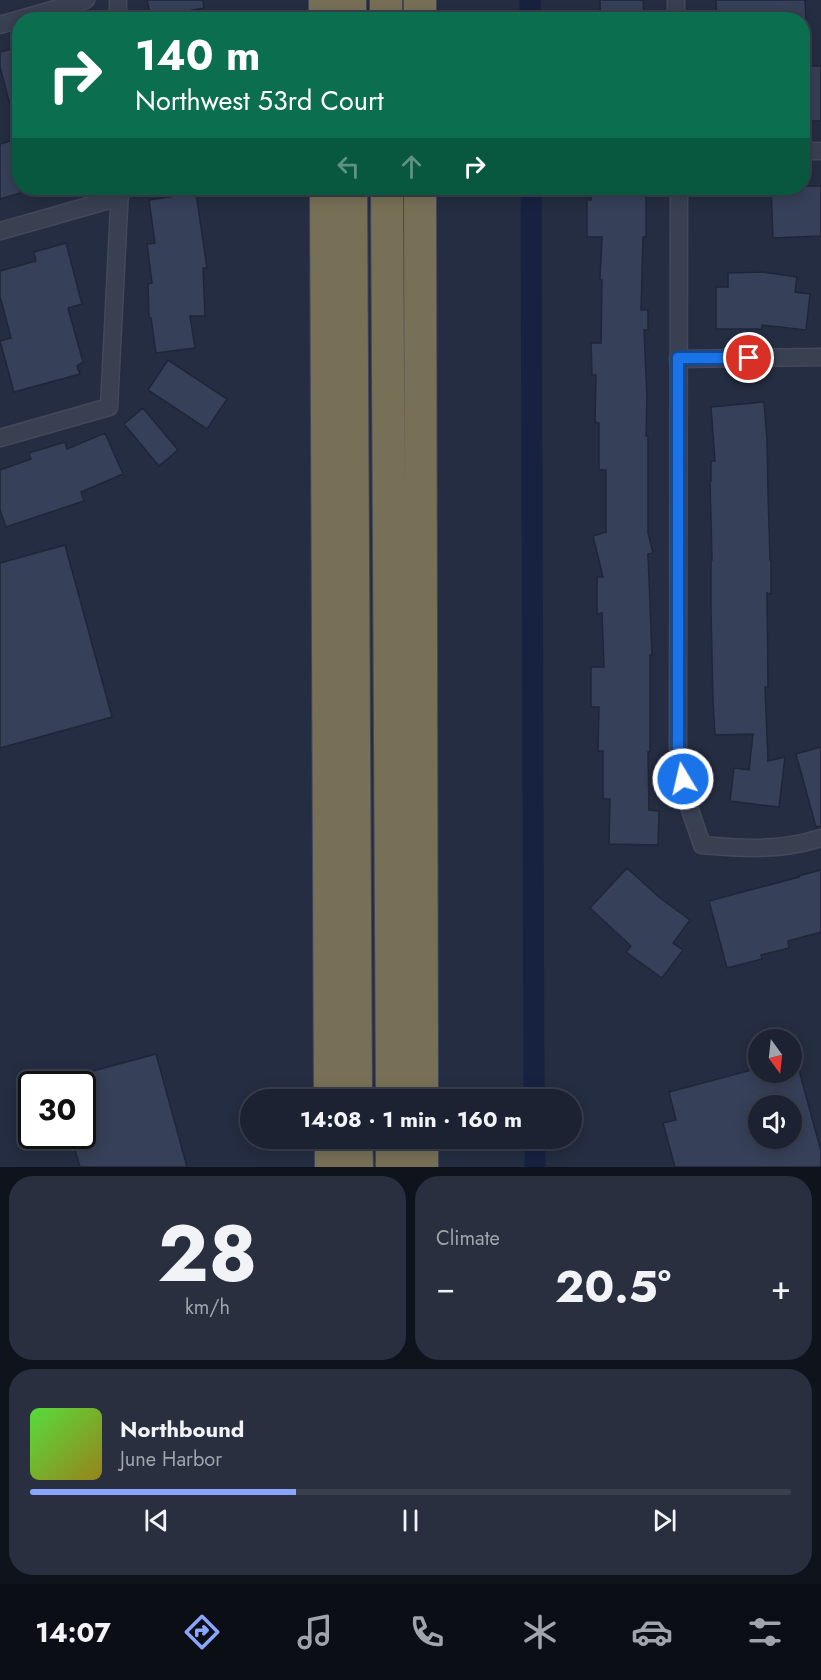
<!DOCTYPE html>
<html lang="en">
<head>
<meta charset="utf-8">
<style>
  :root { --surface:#1c2232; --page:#292f3e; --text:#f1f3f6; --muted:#a0a4ac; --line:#3a3f4d; --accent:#8aa5fd }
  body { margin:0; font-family:Jost,sans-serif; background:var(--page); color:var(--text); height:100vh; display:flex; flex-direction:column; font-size:22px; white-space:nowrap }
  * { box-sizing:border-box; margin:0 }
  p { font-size:20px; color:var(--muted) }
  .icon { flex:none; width:33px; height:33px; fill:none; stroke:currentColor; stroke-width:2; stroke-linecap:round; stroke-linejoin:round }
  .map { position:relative; height:1167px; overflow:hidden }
  .panel { display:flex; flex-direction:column; gap:9px; padding:9px; background:#0f131c; flex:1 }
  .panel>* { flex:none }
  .top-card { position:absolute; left:12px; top:12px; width:798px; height:183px; border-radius:24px; box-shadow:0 3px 15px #0003,0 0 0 2px var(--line); background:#0b6e4f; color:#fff; overflow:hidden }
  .needle { width:39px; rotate:165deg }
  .fabs { position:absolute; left:748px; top:1029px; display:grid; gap:12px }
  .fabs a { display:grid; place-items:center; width:54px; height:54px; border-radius:50%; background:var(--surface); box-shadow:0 3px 15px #0003,0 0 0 2px var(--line); font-size:30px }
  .speed { position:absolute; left:18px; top:1071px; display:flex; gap:12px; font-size:30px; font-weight:700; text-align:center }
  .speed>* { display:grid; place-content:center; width:78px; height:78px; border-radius:50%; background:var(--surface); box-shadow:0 3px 15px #0003,0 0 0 2px var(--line); line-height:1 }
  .speed .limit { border:3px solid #111; border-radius:9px; background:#fff; color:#111 }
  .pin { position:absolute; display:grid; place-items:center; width:51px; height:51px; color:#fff; margin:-26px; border:3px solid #fff; border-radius:50%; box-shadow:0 2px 6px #0007 }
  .me { position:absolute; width:66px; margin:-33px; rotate:351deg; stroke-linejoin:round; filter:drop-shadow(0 0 4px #0008) }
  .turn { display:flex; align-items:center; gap:21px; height:126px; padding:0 24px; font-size:27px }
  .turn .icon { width:78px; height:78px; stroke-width:2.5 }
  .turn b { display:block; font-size:42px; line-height:51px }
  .lanes { display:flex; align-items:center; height:57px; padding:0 24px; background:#0003; justify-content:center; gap:30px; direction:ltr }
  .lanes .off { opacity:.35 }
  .big { font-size:45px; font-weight:700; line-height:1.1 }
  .panel .widget { flex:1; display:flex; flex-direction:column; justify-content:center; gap:9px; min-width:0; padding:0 21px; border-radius:24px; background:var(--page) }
  .panel .dial { align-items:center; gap:0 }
  .dial b { font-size:78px; line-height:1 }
  .song { display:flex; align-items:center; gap:18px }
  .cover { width:72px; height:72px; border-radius:9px; background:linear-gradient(135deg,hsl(110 70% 55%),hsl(50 70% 35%)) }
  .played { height:6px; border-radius:3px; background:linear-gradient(90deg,var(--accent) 35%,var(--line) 35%) }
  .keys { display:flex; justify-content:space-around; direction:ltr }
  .heat { display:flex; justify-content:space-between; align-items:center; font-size:33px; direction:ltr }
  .panel .tiles { flex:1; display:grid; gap:9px; grid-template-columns:1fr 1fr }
  .widget:last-child { grid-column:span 2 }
  .trip { position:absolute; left:240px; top:1089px; width:342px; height:60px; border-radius:30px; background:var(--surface); box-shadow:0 3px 15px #0003,0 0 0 2px var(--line); font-weight:700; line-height:60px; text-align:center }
  .tabs { display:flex; height:96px; justify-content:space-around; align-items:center; background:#0b0e14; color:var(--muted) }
  .tabs .icon { width:42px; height:42px }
  .tabs .active { color:var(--accent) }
  .tabs b { font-size:27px; color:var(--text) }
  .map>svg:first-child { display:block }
</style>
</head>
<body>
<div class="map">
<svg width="821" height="1167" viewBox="0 0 821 1167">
  <rect width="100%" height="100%" fill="#252d42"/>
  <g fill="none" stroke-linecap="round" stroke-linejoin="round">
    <path stroke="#172241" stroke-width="21" d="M530,0V20
      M531,188L534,1100
      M535,1138V1167"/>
  </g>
  <path fill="#364058" stroke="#202639" stroke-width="1.5" fill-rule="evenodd" d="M147,0H203L204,8L151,18Z
    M600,0H643L644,20H600Z
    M716,0H805L806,20H717Z
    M20,47V119L14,120L0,67V52Z
    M802,66H821V121H802Z
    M20,138V193L0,199V144Z
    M802,186H821V236L773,238L771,188H802Z
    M591,188H646V237H643L641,310H648V330H644L647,397L646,436H648V533L653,553L648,554L652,655H650V752H648L649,810L659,811L658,845L609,844L610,799H603V751H598L599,707H591V667H604L602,613L597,614V577H603L593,536L606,532V470H599V423L595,422L596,375H592L591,343H601L602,280H600L602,237H587V200H591Z
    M196,193L207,268H203L205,316H190L195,348L156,353L151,318H149L148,284L152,283L147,244L155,243L149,200Z
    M66,243L82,304L68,308L83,362L77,366L80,374L14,392L0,341L11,338L0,296V271L36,261L34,252Z
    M762,272L797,277L795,292L810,294L806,330L762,325V329H716V287H728V273Z
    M168,360L227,399L207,429L148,390Z
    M764,402L767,440L768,494L770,560H771V594L767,593L768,687H765L768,761L785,757L779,807L730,801L734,768L749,770L753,734L715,735L713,702L711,611V560H712L710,481H711V461H715L711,407Z
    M143,408L178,450L159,466L124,424Z
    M105,433L123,474L81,492L84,501L6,527L0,510V470L31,459L29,453L65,442L67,449Z
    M65,545L112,717L0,748V563Z
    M821,747V826L816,827L796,754Z
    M627,868L660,898L690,920L673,943L683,950L662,978L626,952L631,946L590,908Z
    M821,870V932L788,941L789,948L761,955L762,959L727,968L709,901L799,877L798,876Z
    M156,1054L187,1167H80L71,1136H82V1074Z
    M797,1063L821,1151V1167H675L663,1123L676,1120L669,1092L759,1068V1072H792V1064ZM759,1106H792V1138H759Z"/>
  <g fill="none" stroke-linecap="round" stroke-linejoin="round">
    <defs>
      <path id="street" d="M118,0V20
        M676,0V20
        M0,25L86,0
        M802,151H821
        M679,188L678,747L685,795L702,845C745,849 779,851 821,838
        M0,231L120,197
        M678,359L821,357
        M0,438L109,407L120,188"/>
      <path id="highway" d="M325,0V20
        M350,0V20
        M386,0V20
        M420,0V20
        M326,188L330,1100
        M351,188L356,1100
        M387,188L392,1100
        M420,188L422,1100
        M331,1138V1167
        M356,1138L357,1167
        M392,1138V1167
        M422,1138V1167"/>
    </defs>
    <use href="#street" stroke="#43495b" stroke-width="19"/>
    <use href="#highway" stroke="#414759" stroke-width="34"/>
    <use href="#street" stroke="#394052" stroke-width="16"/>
    <use href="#highway" stroke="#787056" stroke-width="32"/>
  </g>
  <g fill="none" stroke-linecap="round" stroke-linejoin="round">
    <defs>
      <path id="route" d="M683,779L678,747V358H749"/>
    </defs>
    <use href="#route" stroke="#114b97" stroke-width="15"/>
    <use href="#route" stroke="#1a73e8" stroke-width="10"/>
  </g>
</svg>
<div class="fabs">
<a><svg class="needle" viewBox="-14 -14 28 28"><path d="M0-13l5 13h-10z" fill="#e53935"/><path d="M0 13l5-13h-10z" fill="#a0a4ac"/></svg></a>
<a><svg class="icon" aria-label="sound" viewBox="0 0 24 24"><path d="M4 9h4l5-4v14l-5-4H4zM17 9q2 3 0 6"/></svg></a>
</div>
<div class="speed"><div class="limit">30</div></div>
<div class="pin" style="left:749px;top:358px;background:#d93025"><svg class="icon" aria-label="arrive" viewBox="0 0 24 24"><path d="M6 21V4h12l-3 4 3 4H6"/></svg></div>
<svg class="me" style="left:683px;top:779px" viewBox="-20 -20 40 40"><circle r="17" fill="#1a73e8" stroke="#fff" stroke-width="3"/><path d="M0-11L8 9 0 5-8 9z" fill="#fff"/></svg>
<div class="trip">14:08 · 1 min · 160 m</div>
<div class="top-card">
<div class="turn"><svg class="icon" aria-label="right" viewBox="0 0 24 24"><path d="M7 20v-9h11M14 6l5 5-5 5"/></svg><div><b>140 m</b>Northwest 53rd Court</div></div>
<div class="lanes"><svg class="icon off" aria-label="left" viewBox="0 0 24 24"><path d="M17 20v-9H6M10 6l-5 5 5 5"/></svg><svg class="icon off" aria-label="ahead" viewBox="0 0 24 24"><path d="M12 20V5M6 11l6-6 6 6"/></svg><svg class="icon" aria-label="right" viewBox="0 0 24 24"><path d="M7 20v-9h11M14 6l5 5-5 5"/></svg></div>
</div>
</div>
<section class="panel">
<div class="tiles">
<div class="widget dial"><b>28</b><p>km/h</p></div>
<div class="widget"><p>Climate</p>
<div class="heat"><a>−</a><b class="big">20.5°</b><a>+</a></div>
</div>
<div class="widget">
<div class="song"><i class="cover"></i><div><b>Northbound</b><p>June Harbor</p></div></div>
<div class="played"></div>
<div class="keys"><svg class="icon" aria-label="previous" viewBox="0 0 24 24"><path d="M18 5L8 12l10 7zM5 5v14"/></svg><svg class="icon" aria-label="pause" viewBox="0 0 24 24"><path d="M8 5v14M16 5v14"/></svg><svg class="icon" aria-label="next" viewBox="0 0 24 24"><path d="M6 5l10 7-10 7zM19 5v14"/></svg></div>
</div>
</div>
</section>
<nav class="tabs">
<b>14:07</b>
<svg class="icon active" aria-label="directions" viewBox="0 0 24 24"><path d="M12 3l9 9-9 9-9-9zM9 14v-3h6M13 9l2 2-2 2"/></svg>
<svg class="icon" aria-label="music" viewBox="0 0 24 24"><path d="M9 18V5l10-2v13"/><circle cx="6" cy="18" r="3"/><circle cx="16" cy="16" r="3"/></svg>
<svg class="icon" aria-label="phone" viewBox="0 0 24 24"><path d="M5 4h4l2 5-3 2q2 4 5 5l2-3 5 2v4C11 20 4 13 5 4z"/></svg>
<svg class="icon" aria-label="climate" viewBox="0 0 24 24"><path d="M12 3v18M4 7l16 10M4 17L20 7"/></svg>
<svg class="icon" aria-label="car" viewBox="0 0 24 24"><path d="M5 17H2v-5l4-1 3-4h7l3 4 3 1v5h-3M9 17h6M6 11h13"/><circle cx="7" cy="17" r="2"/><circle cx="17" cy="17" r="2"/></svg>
<svg class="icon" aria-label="filters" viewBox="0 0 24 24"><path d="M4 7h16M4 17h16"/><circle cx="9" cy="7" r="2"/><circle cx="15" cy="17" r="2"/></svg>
</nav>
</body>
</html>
